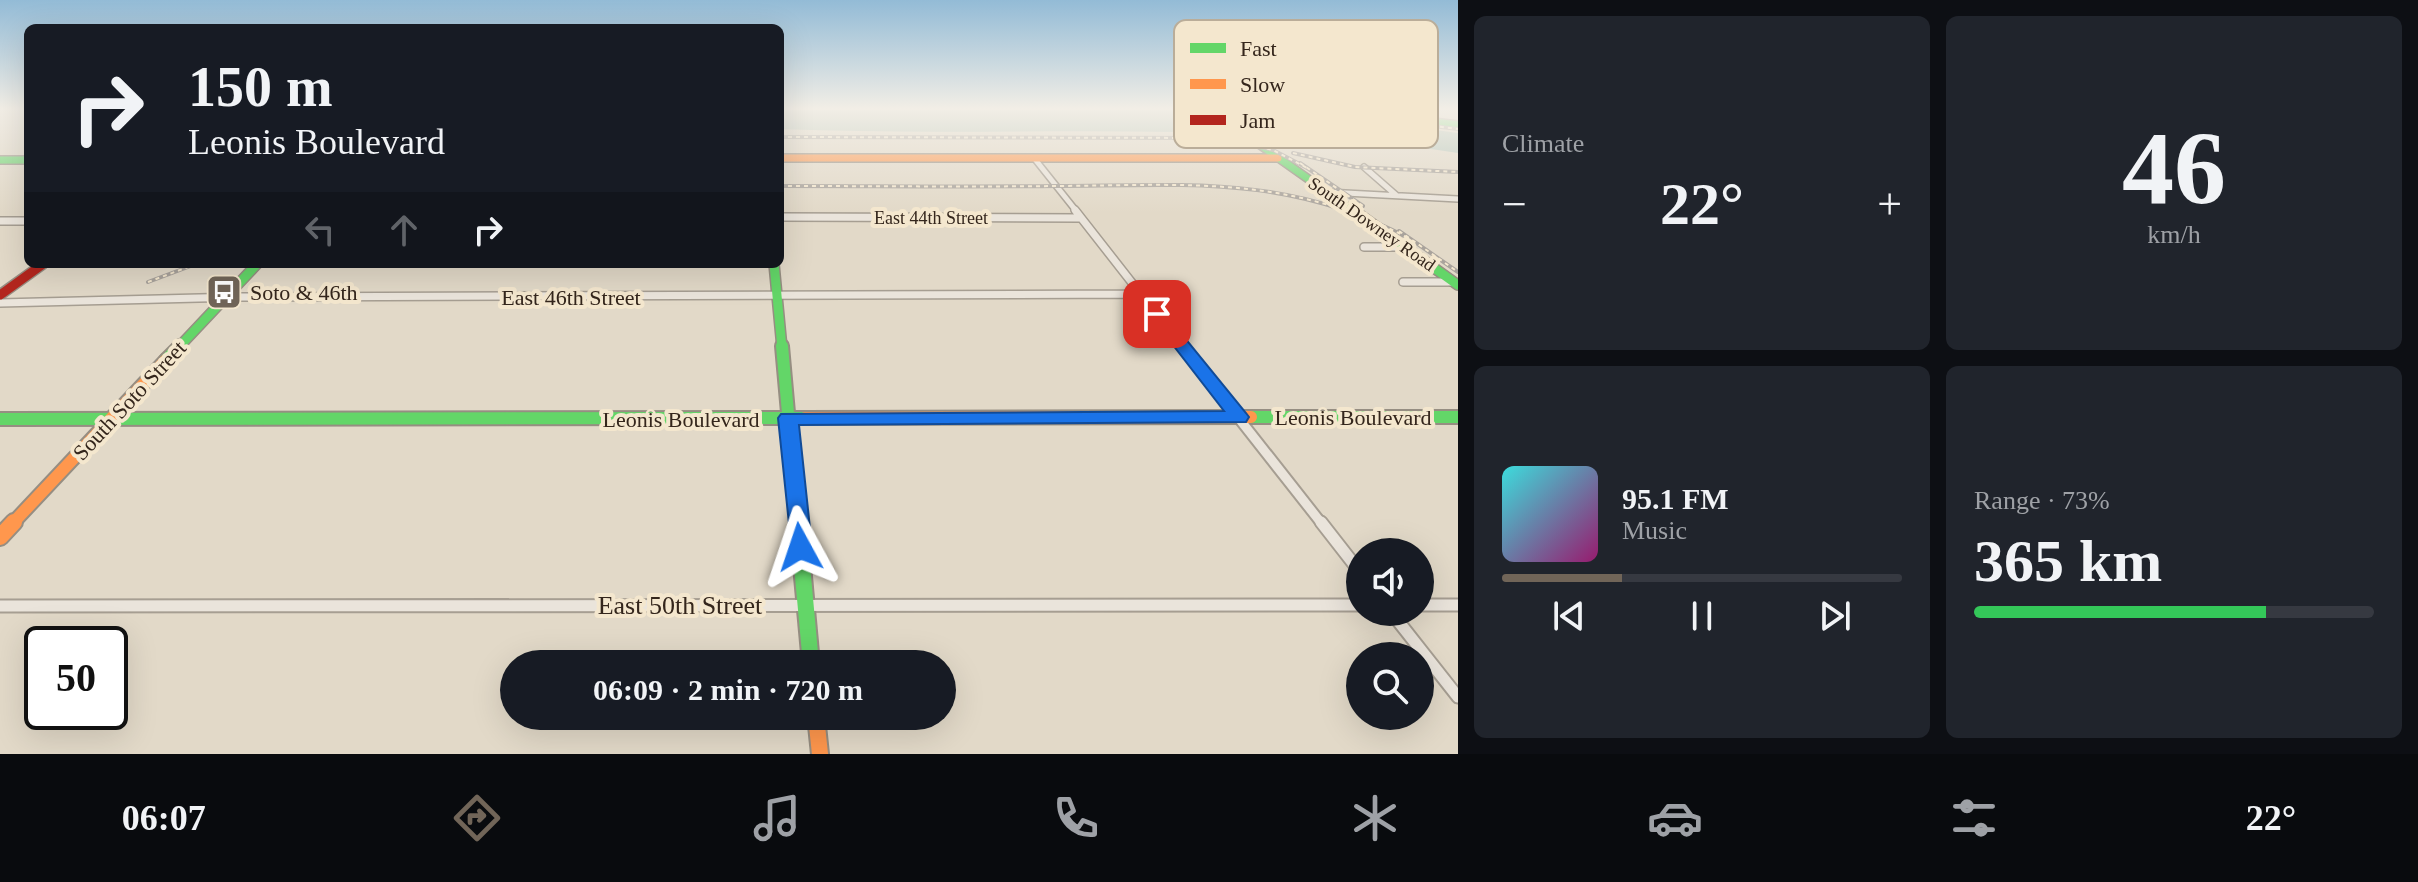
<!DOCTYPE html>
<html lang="en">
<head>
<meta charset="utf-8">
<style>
  :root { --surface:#171b24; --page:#20242c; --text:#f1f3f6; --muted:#9ea1a6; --line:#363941; --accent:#716558 }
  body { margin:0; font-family:Georgia,serif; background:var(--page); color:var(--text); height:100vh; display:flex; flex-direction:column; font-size:30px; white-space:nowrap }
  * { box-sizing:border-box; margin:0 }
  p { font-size:26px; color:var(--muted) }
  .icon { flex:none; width:44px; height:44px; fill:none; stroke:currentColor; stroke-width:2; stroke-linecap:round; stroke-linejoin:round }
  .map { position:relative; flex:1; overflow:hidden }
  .sheet { display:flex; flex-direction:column; gap:16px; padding:16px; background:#0d0f14; width:960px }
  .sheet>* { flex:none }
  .guide { position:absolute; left:24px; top:24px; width:760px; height:244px; border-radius:12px; box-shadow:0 8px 32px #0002; background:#171b24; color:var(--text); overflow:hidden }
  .tools { position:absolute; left:1346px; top:538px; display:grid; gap:16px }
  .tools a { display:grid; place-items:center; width:88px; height:88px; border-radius:50%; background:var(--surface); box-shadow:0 8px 32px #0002; font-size:40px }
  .speed { position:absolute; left:24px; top:626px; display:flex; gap:16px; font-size:40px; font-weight:700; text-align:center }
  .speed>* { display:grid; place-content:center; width:104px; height:104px; border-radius:50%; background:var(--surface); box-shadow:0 8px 32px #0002; line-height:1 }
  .speed .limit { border:4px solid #111; border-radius:12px; background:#fff; color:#111 }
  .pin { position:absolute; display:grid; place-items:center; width:68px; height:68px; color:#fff; margin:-34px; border-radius:16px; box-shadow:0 4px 12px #0006 }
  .me { position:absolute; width:88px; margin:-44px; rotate:355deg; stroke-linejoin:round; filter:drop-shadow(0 0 6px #0008) }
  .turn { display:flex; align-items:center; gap:28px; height:168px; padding:0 32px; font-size:36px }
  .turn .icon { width:104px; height:104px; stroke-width:2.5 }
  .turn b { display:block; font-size:56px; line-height:68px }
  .lanes { display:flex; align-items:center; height:76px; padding:0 32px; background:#0003; justify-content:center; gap:40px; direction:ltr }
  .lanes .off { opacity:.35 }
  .big { font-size:60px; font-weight:800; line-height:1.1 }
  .sheet .card { flex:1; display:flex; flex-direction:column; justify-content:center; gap:12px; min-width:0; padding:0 28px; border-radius:12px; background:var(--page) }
  .sheet .dial { align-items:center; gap:0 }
  .dial b { font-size:104px; line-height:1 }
  .song { display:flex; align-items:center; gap:24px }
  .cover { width:96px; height:96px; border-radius:12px; background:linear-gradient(135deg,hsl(180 70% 55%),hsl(320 70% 35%)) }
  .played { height:8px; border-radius:4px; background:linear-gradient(90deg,var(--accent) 30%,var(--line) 30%) }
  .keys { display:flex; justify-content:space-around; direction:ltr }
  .heat { display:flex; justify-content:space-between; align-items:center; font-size:44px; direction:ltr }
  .charge { height:12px; border-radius:6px; background:linear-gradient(90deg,#34c759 73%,var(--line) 0) }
  .sheet .tiles { flex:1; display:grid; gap:16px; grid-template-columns:repeat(2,1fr) }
  .trip { position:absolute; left:500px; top:650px; width:456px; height:80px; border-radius:40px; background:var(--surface); box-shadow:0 8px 32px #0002; font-weight:800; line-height:80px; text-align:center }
  .tab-bar { display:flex; height:128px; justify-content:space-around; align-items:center; background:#090b0e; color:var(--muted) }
  .tab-bar .icon { width:56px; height:56px }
  .tab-bar .selected { color:var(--accent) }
  .tab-bar b { font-size:36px; color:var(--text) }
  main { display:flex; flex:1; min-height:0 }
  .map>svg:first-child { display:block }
</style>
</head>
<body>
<main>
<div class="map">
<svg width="1458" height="754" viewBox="0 0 1458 754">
  <rect width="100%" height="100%" fill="#e2d9c8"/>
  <path fill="#b5c6ba" d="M780,110H1229L1329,116L1458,133V153C1233,118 1007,138 780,129Z"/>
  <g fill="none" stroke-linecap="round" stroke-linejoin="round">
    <defs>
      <path id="street-far3" d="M1034,158L1077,212
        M1364,167L1396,195
        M1327,192L1458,199"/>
      <path id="street-far2" d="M1075,210L1183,348
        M780,217L1081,218
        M0,221H28
        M1364,247H1405
        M1403,282H1453
        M0,303L239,297L1141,294"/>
      <path id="street-far1" d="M1182,346L1322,524"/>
      <path id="street" d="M1321,522L1360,572
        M1420,605H1458
        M0,606L1360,605
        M1391,612L1458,697"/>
      <path id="fast-far3" d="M1208,108L1355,212
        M1324,108L1458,125
        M0,160H28"/>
      <path id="fast-far2" d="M1353,210L1458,285
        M774,264L782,348
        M178,348L257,264"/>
      <path id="fast-far1" d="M782,346L798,524
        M166,360L180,346
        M1251,417H1458
        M0,419L805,418"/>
      <path id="fast" d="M798,522L811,664"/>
      <path id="slow-far2" d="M780,158H1278"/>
      <path id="slow-far1" d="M805,418L1251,417
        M12,524L166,360"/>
      <path id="slow" d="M0,537L14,522
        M816,716L820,754"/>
      <path id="jam" d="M0,295L43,264"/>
    </defs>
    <use href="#street-far3" stroke="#a69e92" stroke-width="8"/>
    <use href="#street-far2" stroke="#a69e92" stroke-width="10"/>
    <use href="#street-far1" stroke="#a69e92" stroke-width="13"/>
    <use href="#street" stroke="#a69e92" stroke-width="15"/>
    <use href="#fast-far3" stroke="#968e82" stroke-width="10"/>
    <use href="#fast-far2" stroke="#968e82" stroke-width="12"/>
    <use href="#fast-far1" stroke="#968e82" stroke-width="16"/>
    <use href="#fast" stroke="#968e82" stroke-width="20"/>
    <use href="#slow-far2" stroke="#968e82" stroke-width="10"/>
    <use href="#slow-far1" stroke="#968e82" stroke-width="16"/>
    <use href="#slow" stroke="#968e82" stroke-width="20"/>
    <use href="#jam" stroke="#968e82" stroke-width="12"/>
    <use href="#street-far3" stroke="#eae4db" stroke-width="5"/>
    <use href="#street-far2" stroke="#eae4db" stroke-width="7"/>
    <use href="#street-far1" stroke="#eae4db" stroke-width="9"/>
    <use href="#street" stroke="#eae4db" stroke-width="11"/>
    <use href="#fast-far3" stroke="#63d668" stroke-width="7"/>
    <use href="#fast-far2" stroke="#63d668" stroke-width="9"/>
    <use href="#fast-far1" stroke="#63d668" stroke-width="12"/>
    <use href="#fast" stroke="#63d668" stroke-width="16"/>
    <use href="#slow-far2" stroke="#ff974d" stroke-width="7"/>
    <use href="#slow-far1" stroke="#ff974d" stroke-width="12"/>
    <use href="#slow" stroke="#ff974d" stroke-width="16"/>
    <use href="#jam" stroke="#b3261e" stroke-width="9"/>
    <defs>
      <path id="rail" d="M1220,108L1270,143
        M1281,108L1458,129
        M780,137L1219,138L1273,150L1309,169
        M1293,153L1355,167L1458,172
        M1300,163L1363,206
        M780,186C873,186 966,187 1059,186C1187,185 1291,175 1408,238
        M1399,231L1458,272
        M148,282L196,264"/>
    </defs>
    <use href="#rail" stroke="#a9a39c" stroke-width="4"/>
    <use href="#rail" stroke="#f4e7ce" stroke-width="2" stroke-dasharray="4" stroke-linecap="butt"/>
  </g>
  <linearGradient id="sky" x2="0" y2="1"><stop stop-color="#93bbd6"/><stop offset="0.51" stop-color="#f2eee6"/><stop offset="1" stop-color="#f2eee6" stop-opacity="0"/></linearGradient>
  <rect width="1458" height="213" fill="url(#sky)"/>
  <path fill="#1a73e8" stroke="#114b97" stroke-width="2" d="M1157,309L1163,311L1246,413L1249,417L1246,422L799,425L812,547L809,553H792L778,418L781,414L1224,411L1149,314Z"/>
  <defs>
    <symbol id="bus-square" viewBox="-11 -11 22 22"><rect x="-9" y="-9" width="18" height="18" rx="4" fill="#716558" stroke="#f4e7ce"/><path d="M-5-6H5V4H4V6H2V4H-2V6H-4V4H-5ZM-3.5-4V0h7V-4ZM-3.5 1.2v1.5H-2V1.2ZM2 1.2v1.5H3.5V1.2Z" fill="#fff"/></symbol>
  </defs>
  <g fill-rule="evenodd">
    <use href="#bus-square" x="204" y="272" width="40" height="40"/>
  </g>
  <g text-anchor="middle" stroke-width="8" stroke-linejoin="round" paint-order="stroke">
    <g font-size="18" fill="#34261c" stroke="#f4e7ce">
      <text x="931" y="224">East 44th Street</text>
      <text transform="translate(1372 224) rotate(35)" y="6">South Downey Road</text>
    </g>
    <g font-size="22" fill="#34261c" stroke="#f4e7ce" text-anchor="start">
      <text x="250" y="300">Soto &amp; 46th</text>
    </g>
    <g font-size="22" fill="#34261c" stroke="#f4e7ce">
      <text x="571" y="305">East 46th Street</text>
      <text transform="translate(129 400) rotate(-47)" y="8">South Soto Street</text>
      <text x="1353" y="425">Leonis Boulevard</text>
      <text x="681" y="427">Leonis Boulevard</text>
    </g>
    <g font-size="26" fill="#34261c" stroke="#f4e7ce">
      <text x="680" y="614">East 50th Street</text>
    </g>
  </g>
  <rect x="1174" y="20" width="264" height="128" rx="12" fill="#f4e7ce" stroke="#baad99" stroke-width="2"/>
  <rect x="1190" y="43" width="36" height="10" fill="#63d668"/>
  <rect x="1190" y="79" width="36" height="10" fill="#ff974d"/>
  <rect x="1190" y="115" width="36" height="10" fill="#b3261e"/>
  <g font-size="22" fill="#34261c">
    <text x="1240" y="56">Fast</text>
    <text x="1240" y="92">Slow</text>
    <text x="1240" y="128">Jam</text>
  </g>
</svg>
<div class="tools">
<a><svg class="icon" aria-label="sound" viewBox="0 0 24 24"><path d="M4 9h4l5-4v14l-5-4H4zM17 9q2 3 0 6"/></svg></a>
<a><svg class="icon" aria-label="search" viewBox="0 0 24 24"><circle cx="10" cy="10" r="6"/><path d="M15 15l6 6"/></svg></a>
</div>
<div class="speed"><div class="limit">50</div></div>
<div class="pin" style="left:1157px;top:314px;background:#d93025"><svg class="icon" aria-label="arrive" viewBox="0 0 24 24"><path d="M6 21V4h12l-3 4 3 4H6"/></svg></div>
<svg class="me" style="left:800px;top:547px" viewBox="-20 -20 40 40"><path d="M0-17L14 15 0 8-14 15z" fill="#1a73e8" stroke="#fff" stroke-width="4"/></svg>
<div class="trip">06:09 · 2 min · 720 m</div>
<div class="guide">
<div class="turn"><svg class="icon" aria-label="right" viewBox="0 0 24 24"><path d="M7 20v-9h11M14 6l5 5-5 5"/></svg><div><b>150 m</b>Leonis Boulevard</div></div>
<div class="lanes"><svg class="icon off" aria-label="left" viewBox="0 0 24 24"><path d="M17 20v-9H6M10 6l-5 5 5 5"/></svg><svg class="icon off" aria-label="ahead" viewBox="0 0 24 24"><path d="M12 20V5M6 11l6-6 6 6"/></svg><svg class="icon" aria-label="right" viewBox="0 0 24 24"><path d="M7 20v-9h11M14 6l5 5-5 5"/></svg></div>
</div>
</div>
<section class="sheet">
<div class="tiles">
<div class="card"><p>Climate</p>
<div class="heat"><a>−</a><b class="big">22°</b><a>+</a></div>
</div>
<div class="card dial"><b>46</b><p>km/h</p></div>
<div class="card">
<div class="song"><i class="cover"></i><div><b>95.1 FM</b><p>Music</p></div></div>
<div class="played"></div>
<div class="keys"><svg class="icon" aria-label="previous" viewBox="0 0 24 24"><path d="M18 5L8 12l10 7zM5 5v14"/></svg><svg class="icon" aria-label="pause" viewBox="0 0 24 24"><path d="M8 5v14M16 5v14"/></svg><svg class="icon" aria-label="next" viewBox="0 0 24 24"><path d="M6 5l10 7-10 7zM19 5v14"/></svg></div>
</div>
<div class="card"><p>Range · 73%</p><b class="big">365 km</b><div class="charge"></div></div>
</div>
</section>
</main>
<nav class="tab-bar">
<b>06:07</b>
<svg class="icon selected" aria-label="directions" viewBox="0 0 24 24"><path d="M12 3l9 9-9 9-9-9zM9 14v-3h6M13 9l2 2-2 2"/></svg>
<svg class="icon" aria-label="music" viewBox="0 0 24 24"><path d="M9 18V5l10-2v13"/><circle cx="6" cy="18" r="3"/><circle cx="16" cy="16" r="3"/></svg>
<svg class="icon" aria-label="phone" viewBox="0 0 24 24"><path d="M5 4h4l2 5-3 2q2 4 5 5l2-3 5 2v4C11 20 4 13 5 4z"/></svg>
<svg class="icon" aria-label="climate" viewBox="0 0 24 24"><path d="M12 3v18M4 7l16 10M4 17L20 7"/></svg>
<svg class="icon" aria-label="car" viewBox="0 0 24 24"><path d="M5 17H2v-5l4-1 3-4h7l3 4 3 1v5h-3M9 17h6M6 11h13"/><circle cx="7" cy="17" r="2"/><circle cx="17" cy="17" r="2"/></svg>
<svg class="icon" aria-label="filters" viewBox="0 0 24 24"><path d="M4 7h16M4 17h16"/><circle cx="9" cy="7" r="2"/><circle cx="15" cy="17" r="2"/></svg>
<b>22°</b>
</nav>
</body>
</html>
